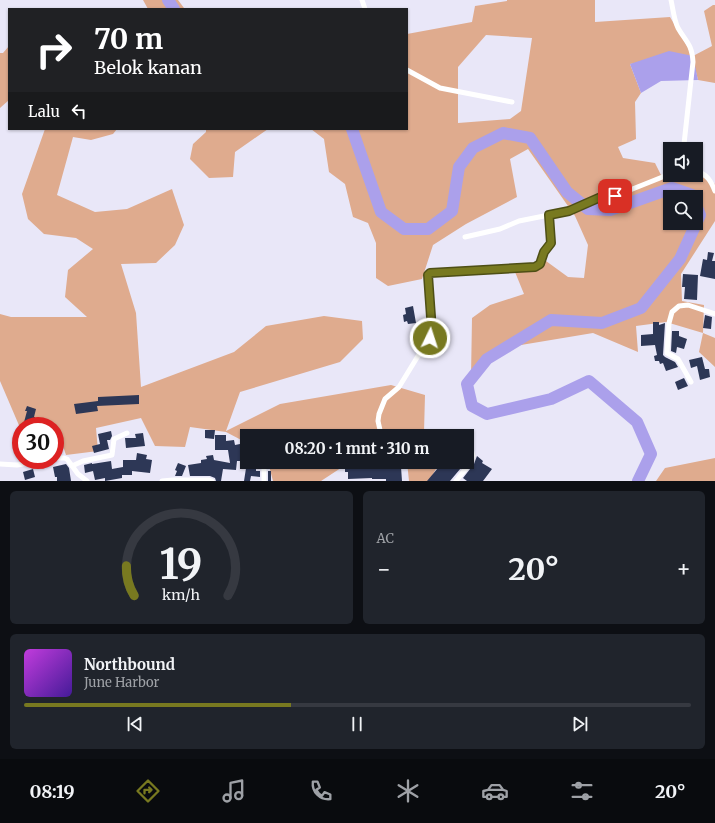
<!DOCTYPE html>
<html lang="id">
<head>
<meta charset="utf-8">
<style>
  :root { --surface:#171b24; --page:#20242c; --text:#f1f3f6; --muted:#9ea1a6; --line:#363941; --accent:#787920 }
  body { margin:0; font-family:Merriweather,serif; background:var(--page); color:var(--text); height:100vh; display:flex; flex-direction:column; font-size:15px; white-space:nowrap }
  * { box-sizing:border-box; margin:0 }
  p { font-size:13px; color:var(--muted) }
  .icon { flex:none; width:22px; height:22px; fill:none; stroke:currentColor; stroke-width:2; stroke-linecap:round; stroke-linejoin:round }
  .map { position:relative; height:481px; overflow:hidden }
  .side { display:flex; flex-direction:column; gap:10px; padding:10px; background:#0d0f14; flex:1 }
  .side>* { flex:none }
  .hud { position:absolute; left:8px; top:8px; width:400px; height:122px; border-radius:0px; box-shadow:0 1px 3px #0004; background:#202124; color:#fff; overflow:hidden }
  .tools { position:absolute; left:663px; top:142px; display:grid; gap:8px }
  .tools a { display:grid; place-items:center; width:40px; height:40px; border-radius:0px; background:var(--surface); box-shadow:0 1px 3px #0004; font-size:20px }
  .speed { position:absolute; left:12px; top:417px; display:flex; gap:8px; font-size:20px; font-weight:700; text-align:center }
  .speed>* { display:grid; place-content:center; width:52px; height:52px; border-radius:50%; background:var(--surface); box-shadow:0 1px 3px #0004; line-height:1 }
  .speed .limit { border:6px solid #d22; background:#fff; color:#111 }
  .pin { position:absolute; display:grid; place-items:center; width:34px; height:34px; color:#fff; margin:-17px; border-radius:8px; box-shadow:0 2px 6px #0006 }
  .me { position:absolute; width:44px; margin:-22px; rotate:4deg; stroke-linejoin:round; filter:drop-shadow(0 0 3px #0008) }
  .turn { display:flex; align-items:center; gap:14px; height:84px; padding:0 20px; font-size:18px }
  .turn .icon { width:52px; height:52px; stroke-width:2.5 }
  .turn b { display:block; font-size:28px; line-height:34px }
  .then { display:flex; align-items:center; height:38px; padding:0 20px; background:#0003; gap:8px; font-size:15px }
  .big { font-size:30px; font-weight:700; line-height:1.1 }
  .side .tile { flex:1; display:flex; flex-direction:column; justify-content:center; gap:6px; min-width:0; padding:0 14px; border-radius:6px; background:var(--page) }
  .side .dial { align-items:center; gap:0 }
  .dial svg { height:104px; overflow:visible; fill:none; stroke:var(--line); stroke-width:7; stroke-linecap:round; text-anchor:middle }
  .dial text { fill:var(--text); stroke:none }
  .song { display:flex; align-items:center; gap:12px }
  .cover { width:48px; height:48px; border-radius:6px; background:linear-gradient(135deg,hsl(290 70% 55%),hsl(260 70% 35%)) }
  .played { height:4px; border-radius:2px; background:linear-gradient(90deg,var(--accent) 40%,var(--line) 40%) }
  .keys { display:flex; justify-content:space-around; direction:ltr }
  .heat { display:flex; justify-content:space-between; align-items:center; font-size:22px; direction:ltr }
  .side .tiles { flex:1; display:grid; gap:10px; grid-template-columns:1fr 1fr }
  .tile:last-child { grid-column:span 2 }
  .trip { position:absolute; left:240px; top:429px; width:234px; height:40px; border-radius:0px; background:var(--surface); box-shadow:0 1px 3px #0004; font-weight:700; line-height:40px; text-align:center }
  .menu { display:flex; height:64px; justify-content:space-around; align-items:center; background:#090b0e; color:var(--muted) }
  .menu .icon { width:28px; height:28px }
  .menu .current { color:var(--accent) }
  .menu b { font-size:18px; color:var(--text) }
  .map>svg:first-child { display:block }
</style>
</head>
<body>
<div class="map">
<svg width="715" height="481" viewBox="0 0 715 481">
  <rect width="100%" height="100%" fill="#e9e7f8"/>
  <path fill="#dfab8e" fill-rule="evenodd" d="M143,0H178L184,8L195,9H148Z
    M507,0H595V22L670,17L693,56L712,46L704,11L713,5H715V83L698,80L692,56L630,64L641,93L635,102L636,139L618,147L623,158L655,163L662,177L673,175H696V173L715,184V221L681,274L682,301L704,305L703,333L715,338V367L699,352L703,333L666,322L636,326L638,352L593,333L515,346L471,377L472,318L490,305L524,294L515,272L546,261L568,277L584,278L588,245L575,216L528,149L510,159L517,197L466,224L433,245L422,279L388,286L376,278V243L368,223L353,217L345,184L329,172L324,139L311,129H407V34L472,22L475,6L507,1ZM486,35L532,38L521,111L510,119L458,123V67ZM670,197H696V223H670Z
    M9,46V100L0,108V53H3Z
    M45,129H117L113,134L91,140L73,137L57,195L95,212L127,209L172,189L184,225L175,245L156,263L121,264L136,313L141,387L234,352L266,326L324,316L362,321L363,339L340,362L240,392L226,431L280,404L391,385L425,395L424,432L435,436H247V443L226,432L190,427L185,447L155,446L141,418L96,428L98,451L66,455L56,425L21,426V430L0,381V314L11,317H87L65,297L68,270L93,249L76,238L44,234L28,219L22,194Z
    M206,129H268L235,152L233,177L209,178L190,159L193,144L206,132Z
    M715,458V481H656L665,468Z
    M268,462H350L321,481H273Z
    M407,462H440L429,481H409Z"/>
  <path fill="#aba0eb" d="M669,51L693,56L698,80L661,81L641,93L630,64Z"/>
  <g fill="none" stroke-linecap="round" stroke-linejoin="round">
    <path stroke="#aba0eb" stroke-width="12" d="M168,0L174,9
      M352,129L381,212L404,229H428L452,211L459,167L473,148L503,133L530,138L567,192L588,209L610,210L672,188L692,195L693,197
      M638,481L651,454L637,422L589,381L551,399L487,414L472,406L467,384L487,359L551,320L602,323L641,308L680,259L700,215L696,205"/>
  </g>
  <path fill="#2d3756" d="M708,252L714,253L712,261H715V279L700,276L703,259L707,260Z
    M683,274L698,275L697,300L684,299L685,287H682Z
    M413,306L416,323L408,324L407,321L404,322L403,315L406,314L405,308Z
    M705,315L712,317L711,329L703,328Z
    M653,322H659V325L665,323L663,355L665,357L675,362L678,367L666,371L663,363L660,364L659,361H655L654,356L657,355L655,345L641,346V335L653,334Z
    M672,331H679V336L687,339L684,349L677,347L676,353L671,351Z
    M702,357L705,369H709L710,377L700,380L697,366L691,368L689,360Z
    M684,378L688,386L678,390L675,382Z
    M139,395V404L97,406L98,411L76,414L74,404L98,401V397Z
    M27,406L36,409L34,417H35L33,426H23L27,411H25Z
    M205,430H215L214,439L205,438Z
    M111,431L112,436L110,440H107L109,449L94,453L92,446L100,444L98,434Z
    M143,433L145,446L126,448L125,438H136L135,434Z
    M215,435H226V441L234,440L235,445L240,444L247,445V452H242L241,461H237L236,470L223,469L221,481H216L215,478L210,476H190L188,465L201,463V460L207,459L206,456L213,455L214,460L230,463L228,450H215Z
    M137,453L147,455L146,459L152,460L150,473L132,471V475H122V478L105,481V478L95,480L93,471L85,473L84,465L92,463V464L111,461L112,469L123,467V460H136Z
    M477,456L483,461L482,463L492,469L483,481H467L463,478L474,464Z
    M247,462H255V468L256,469V471H260V477L251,476L250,481H244Z
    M355,462H383V467H401L402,481H386V479H372V478L348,479V472H345V464L356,463Z
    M443,462H466L450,481H427Z
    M178,463L186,466L182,476H175L177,471L175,470Z
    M66,464L69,468L71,481H57V477H55L53,467Z
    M33,469L35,477L25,480L23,472Z
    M268,471H271V481H268Z"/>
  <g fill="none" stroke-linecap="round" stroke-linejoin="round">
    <path stroke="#fff" stroke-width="5" d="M362,0L365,9
      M671,0C673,9 674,20 678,28C686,42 692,44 693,62L684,144V149
      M407,70L440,88L512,102
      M696,171C707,174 711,181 715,191
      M465,237L500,229L519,221L569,211L603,196H615L670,174
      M691,382L678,359L667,353L669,323L672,312L679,306L688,305L715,314
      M384,436L380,430L378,421L379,414L385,399L399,387L429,338L432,331L428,275L430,273L434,272L535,267L540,264L544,252L551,243L549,215
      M55,458H64L67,459L78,474L87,481
      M0,464L17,465L47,460
      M72,466L83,461L112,455L114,439L127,433
      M162,481L173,480H209L212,481
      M264,481V462
      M456,481L471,462L473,456L472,452L467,450"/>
  </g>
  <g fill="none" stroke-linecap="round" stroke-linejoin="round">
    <defs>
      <path id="route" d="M430,338L432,331L428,275L430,273L535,267L540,264L544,252L551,243L549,215L569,211L603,196H615"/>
    </defs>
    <use href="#route" stroke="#4e4f15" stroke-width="10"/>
    <use href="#route" stroke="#787920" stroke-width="7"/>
  </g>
</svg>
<div class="tools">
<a><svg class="icon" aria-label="sound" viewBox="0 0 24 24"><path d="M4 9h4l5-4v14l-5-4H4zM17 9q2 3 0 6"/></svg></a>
<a><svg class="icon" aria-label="search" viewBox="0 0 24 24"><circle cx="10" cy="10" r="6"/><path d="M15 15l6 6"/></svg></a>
</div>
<div class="speed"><div class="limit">30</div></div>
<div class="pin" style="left:615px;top:196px;background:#d93025"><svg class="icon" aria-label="arrive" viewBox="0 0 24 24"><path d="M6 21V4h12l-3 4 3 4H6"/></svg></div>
<svg class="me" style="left:430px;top:338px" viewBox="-20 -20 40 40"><circle r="17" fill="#787920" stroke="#fff" stroke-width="3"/><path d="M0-11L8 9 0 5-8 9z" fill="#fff"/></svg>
<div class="trip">08:20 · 1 mnt · 310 m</div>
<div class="hud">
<div class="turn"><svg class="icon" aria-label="right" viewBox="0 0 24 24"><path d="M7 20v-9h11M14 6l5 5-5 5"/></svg><div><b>70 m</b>Belok kanan</div></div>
<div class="then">Lalu<svg class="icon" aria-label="left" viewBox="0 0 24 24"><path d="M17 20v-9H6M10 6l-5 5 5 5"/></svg></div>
</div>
</div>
<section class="side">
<div class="tiles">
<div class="tile dial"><svg viewBox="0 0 100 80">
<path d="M14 69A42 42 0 1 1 86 69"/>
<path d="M14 69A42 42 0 0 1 8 46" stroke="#787920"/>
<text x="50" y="56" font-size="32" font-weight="700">19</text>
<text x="50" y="72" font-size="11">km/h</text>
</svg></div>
<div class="tile"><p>AC</p>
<div class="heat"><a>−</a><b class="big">20°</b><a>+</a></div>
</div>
<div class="tile">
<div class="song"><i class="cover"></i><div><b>Northbound</b><p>June Harbor</p></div></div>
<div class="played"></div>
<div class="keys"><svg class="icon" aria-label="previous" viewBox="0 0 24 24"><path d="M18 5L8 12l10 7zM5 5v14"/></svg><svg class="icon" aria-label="pause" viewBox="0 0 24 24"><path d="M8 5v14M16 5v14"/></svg><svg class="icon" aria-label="next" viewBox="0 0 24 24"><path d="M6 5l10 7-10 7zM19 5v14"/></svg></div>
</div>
</div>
</section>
<nav class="menu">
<b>08:19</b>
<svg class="icon current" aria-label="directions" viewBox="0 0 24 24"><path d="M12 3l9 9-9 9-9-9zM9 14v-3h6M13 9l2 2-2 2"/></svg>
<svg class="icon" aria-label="music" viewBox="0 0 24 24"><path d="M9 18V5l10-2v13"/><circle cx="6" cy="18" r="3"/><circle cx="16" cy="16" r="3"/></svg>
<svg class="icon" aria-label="phone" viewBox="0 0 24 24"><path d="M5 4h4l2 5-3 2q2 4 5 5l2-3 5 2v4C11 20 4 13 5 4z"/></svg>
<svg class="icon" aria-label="climate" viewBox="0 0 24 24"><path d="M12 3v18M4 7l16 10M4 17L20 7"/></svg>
<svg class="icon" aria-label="car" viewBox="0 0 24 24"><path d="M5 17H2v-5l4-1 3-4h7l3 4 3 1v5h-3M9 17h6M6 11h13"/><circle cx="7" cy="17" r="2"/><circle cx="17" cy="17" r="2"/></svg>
<svg class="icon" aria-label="filters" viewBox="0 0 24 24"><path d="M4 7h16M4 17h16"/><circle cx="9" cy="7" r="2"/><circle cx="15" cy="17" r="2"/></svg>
<b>20°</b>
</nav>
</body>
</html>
